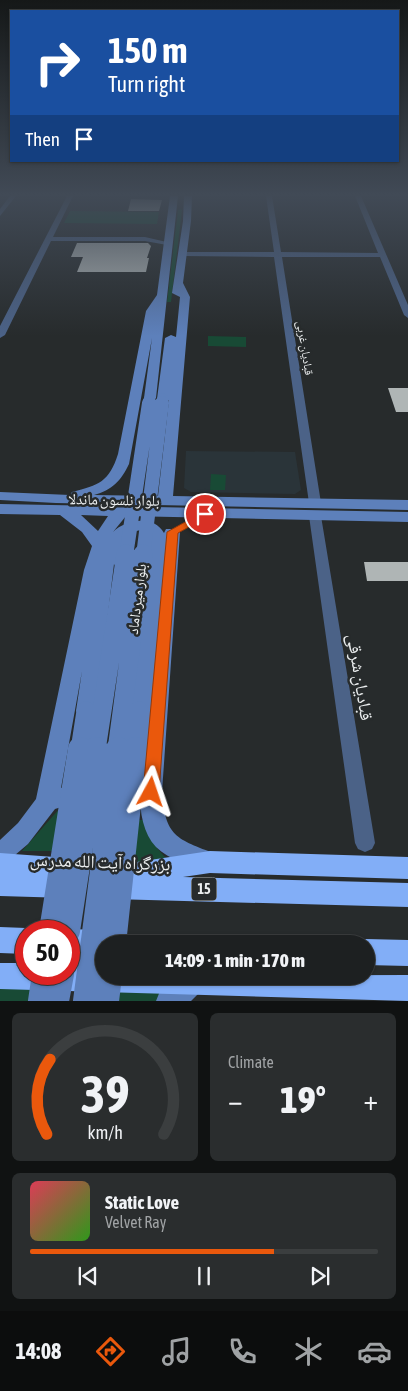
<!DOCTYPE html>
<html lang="en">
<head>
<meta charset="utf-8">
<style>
  :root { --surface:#1d2021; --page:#2a2d2e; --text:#f1f3f6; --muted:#a0a3a5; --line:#3b3e3f; --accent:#ea580c }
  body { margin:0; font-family:"Asap Condensed","Noto Naskh Arabic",sans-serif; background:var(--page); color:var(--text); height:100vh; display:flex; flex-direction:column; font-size:19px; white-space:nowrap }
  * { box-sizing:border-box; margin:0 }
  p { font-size:16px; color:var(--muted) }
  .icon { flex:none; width:28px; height:28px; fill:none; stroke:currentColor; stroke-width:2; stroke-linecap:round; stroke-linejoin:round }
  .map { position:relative; height:1001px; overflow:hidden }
  .details { display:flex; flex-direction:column; gap:12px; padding:12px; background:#101212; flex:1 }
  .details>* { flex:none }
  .hud { position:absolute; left:10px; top:10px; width:389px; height:152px; border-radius:0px; box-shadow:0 1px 4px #0004,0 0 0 1px var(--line); background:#1a4fa0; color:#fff; overflow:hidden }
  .speed { position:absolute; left:15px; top:920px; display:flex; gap:10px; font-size:25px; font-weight:700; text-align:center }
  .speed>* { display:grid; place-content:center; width:65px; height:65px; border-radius:50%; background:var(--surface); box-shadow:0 1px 4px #0004,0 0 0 1px var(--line); line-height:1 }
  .speed .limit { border:8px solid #d22; background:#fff; color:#111 }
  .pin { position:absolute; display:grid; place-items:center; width:42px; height:42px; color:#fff; margin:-21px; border:2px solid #fff; border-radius:50%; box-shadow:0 1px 5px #0007 }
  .me { position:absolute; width:55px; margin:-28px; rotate:5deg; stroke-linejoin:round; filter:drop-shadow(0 0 4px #0008) }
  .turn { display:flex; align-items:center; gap:18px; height:105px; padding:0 15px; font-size:22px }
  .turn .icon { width:65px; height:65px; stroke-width:2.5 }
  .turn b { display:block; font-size:35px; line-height:42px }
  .then { display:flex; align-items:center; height:48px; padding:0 15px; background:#0003; gap:10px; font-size:19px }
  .big { font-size:38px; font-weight:800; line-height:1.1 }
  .details .tile { flex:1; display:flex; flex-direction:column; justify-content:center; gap:8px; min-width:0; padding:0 18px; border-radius:8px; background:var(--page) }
  .details .dial { align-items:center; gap:0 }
  .dial svg { height:130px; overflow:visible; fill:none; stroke:var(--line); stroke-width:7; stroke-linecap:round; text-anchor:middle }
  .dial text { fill:var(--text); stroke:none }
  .song { display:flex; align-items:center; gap:15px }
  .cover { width:60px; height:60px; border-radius:8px; background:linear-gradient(135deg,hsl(350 70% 55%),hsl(110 70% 35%)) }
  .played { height:5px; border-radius:2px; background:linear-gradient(90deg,var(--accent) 70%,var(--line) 70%) }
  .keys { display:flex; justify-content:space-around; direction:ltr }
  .heat { display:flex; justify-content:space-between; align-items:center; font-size:28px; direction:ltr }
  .details .tiles { flex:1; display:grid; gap:12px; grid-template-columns:1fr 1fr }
  .tile:last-child { grid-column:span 2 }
  .trip { position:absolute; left:95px; top:935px; width:280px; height:50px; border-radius:25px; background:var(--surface); box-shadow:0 1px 4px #0004,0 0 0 1px var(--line); font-weight:800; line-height:50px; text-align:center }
  .menu { display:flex; height:80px; justify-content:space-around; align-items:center; background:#0c0d0d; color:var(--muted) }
  .menu .icon { width:35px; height:35px }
  .menu .on { color:var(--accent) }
  .menu b { font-size:22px; color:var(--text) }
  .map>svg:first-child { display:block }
</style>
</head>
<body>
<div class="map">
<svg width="408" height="1001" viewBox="0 0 408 1001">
  <rect width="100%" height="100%" fill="#272b2c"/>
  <path fill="#2a3439" d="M186,451L295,452L301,490L295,494L191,492L184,488Z"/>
  <path fill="#184a35" d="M181,209L182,210L171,302H167L178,210Z
    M70,211L159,212L157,224L64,223Z
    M208,336L246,337V347L208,346Z
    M211,474L226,475L225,490H210Z
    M60,808L52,851H22Z
    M136,820H148L157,848L170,863L130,862Z
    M31,985L29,1001H0V987Z
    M117,987L172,990L157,1001H115Z"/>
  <path fill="#afb5b5" d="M131,199L162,200L159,211H128Z
    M77,243H148L151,246L147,258H149L146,272H77L83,257H71Z
    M388,388H408V412H396Z
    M364,562H408V581H367Z"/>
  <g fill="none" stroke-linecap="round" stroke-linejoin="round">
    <path fill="#4b6287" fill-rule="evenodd" d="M10,196H16L0,216V209Z
      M67,196H73L53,237H145L171,243L167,245L145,241H51L5,335L0,338V326Z
      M266,196H272L281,252L378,253L355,196H361L408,305V318L404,315L380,257H282L321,503L315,507L309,503L274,257L183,256L179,254L183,252H274Z
      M315,512L321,516L375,843L372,849L365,852L358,849L355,843L309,516Z"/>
    <path fill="#5d80bb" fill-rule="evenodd" d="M170,196H178L156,398L150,402L144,398L152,338L129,464C121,481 112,490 94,495L158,496L169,400L163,403L157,399L165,338L171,335L176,337L180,297L172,293L183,221L184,196H192L191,221L183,283L190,297L173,496L408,500V510L56,503L0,500V492L70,495L72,492C99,485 109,482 118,454L146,311L157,295Z
      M0,504L408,512V522L126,516L113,532C126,519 154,515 164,533L166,529H178L180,532L162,792C165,837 177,839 216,854L220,862L216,870L208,873C191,866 169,860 156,847C128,817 144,752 147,715L139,719L132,717L129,711L150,537L148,533L142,530C132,531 125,536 122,546L125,555L134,570L132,574L126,575L120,574L114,564L96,711L93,717L86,719L79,717L76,711L82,671L61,788L79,782L87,785L90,792L87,799L55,809L28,844L8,861L0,864V840L18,823L36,799L84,570L92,546L82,532L60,515L0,514ZM81,515L108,516L98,531Z
      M178,976H202L204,983L200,992L191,1001H156L160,991Z"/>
    <path fill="#82aef7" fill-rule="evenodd" d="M210,851L408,857V879L210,873L183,877L408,883V907L112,899L103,895L100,887L103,879L101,873L104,865L113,862L130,863Z
      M0,853L68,858L76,861L80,869L75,878L79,886L76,894L67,898L0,896Z
      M0,927L26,928L33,931H26V954L0,953Z
      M69,929L100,930L109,934L113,943L104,944V954L100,956L69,955V931H64Z
      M366,939L408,940V966L366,965V944H356Z
      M0,963H26V974H69V965L104,966V976L408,975V1001L0,989Z"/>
    <path stroke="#5d80bb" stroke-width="11" d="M149,405L150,398
      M162,405L163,399"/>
    <path stroke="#5d80bb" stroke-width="14" d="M126,556L149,403
      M143,556L162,403"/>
    <path stroke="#5d80bb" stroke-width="19" d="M80,750L86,711
      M96,750L126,554
      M117,750L143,554
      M135,750L139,711"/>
    <path stroke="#5d80bb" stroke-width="24" d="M51,931L80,749
      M68,931L96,749
      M114,944L135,749
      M40,1001L44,974
      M57,1001L62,974
      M85,1001L118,749
      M107,1001L110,976"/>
  </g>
  <linearGradient id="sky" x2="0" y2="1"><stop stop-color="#151818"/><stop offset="0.58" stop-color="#414a56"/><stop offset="1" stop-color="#414a56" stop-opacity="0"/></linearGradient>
  <rect width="408" height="336" fill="url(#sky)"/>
  <path fill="#ea580c" stroke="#983908" d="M205,511L209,512L211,514L209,516L178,533L159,792L157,797L151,799L145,797L143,792L167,532Z"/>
  <g text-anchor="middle" stroke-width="5" stroke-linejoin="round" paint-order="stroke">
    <g font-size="12" fill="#eceff0" stroke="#272b2c">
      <text transform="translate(305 348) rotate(81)" y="4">قبادیان غربی</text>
    </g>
    <rect fill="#272b2c" stroke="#b1b4b5" stroke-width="1" x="191.5" y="877.5" width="25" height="23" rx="4"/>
    <g font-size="14" font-weight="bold" fill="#eceff0">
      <text x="204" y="894">15</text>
    </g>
    <g font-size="15" fill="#eceff0" stroke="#272b2c">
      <text transform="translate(114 500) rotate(1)" y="5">بلوار نلسون ماندلا</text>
      <text transform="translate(137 599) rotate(-83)" y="5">بلوار میرداماد</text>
    </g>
    <g font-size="18" fill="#eceff0" stroke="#272b2c">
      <text transform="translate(360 677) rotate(81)" y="6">قبادیان شرقی</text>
      <text transform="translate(100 862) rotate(2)" y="6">بزرگراه آیت الله مدرس</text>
    </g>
  </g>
</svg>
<div class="speed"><div class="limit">50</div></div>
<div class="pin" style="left:205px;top:514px;background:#d93025"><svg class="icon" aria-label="arrive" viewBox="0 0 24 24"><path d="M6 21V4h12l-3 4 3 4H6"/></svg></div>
<svg class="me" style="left:151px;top:792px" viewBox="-20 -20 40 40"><path d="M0-17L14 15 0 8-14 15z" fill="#ea580c" stroke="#fff" stroke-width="4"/></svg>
<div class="trip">14:09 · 1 min · 170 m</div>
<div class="hud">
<div class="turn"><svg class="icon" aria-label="right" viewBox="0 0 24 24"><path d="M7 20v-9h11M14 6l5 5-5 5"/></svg><div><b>150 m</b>Turn right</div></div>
<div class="then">Then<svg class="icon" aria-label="arrive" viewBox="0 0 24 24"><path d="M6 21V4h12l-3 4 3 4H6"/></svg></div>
</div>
</div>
<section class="details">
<div class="tiles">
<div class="tile dial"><svg viewBox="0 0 100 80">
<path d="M14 69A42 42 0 1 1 86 69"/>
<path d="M14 69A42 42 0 0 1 16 23" stroke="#ea580c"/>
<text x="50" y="56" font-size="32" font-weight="700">39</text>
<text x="50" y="72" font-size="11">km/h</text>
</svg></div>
<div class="tile"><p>Climate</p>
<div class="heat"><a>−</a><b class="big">19°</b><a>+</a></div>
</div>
<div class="tile">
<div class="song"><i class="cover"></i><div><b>Static Love</b><p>Velvet Ray</p></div></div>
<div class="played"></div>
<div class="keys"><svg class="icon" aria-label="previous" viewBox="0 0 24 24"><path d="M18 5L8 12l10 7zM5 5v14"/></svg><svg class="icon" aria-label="pause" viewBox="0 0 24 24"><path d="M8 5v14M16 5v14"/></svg><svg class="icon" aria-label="next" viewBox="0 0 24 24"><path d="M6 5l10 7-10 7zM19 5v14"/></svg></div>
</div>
</div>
</section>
<nav class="menu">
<b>14:08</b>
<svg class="icon on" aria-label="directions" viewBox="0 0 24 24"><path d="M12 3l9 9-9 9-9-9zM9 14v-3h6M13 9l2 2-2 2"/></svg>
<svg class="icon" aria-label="music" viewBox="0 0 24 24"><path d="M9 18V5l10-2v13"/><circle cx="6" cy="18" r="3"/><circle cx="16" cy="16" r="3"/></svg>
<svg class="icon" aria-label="phone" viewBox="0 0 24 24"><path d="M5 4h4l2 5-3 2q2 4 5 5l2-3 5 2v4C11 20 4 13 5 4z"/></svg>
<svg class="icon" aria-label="climate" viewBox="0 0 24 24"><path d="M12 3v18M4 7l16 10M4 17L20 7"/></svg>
<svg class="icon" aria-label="car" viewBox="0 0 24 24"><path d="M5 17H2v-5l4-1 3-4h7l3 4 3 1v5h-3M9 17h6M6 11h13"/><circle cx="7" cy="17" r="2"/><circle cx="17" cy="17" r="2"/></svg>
</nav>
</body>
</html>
